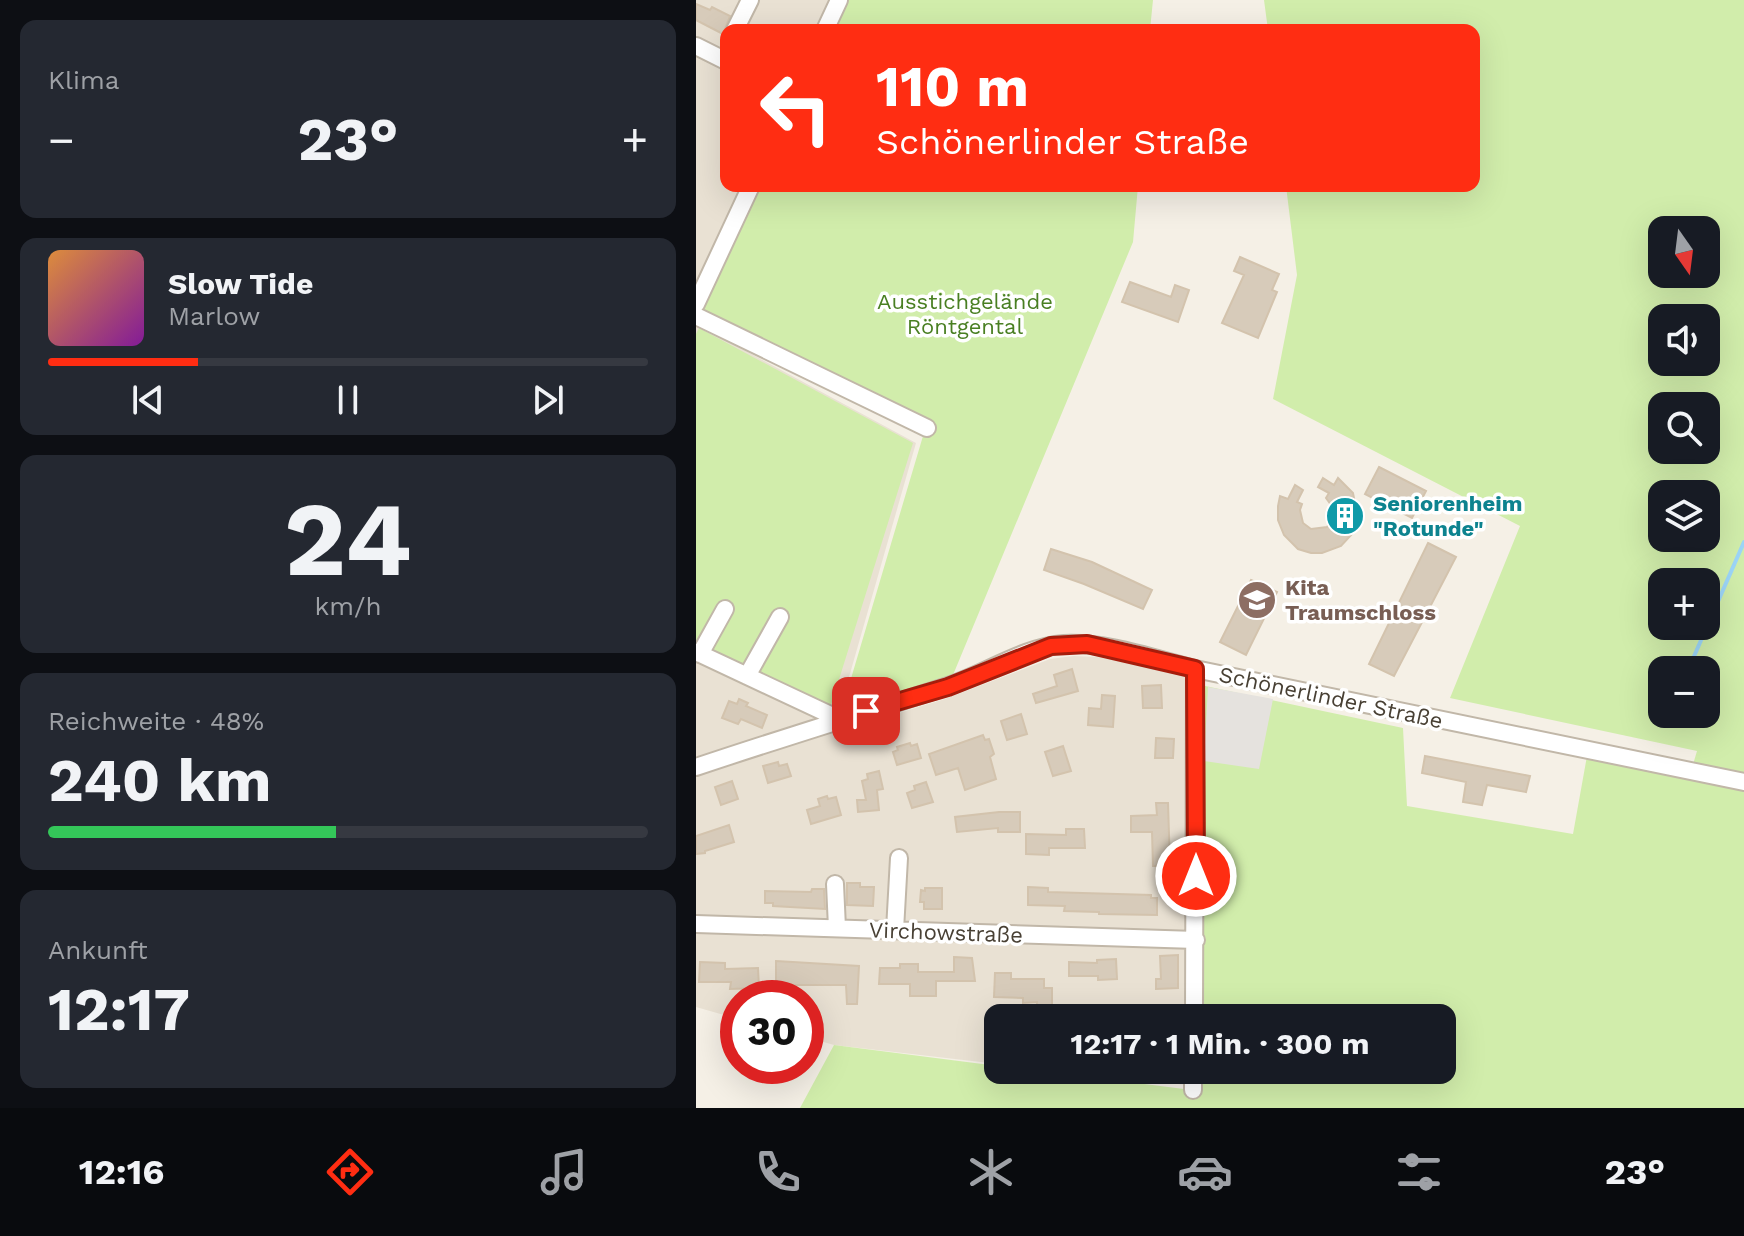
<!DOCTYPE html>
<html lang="de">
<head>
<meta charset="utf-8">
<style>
  :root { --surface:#171b24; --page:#242831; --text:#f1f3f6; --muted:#9ea1a6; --line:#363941; --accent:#ff2d12 }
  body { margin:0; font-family:"Work Sans",sans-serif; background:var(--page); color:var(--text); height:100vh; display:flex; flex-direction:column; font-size:30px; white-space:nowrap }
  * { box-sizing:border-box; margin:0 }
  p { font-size:26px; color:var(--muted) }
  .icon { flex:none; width:44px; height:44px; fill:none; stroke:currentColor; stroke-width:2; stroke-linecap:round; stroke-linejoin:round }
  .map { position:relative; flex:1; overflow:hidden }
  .side { display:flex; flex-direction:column; gap:20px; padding:20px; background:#0d0f14; width:696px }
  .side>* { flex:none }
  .top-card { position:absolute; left:24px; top:24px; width:760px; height:168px; border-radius:16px; box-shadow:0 8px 32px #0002; background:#ff2d12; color:#fff; overflow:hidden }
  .needle { width:52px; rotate:166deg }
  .controls { position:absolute; left:952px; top:216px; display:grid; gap:16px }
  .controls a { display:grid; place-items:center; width:72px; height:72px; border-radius:16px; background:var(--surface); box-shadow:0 8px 32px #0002; font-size:40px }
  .speed { position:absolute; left:24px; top:980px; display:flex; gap:16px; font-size:40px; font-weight:700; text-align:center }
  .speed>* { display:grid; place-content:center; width:104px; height:104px; border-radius:50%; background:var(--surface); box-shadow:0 8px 32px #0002; line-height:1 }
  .speed .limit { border:12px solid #d22; background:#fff; color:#111 }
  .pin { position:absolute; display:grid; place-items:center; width:68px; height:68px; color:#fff; margin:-34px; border-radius:16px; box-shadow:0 4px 12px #0006 }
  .me { position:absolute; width:88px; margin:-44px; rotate:0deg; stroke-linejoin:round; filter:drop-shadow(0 0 6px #0008) }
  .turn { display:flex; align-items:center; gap:28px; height:168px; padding:0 24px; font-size:36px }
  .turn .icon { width:104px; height:104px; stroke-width:2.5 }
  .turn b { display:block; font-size:56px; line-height:68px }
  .big { font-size:60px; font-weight:700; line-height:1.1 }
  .side .widget { flex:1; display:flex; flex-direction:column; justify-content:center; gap:12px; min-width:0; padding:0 28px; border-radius:16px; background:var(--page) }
  .side .dial { align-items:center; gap:0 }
  .dial b { font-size:104px; line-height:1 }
  .song { display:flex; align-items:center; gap:24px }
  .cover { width:96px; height:96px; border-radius:12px; background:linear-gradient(135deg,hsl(30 70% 55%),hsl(290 70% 35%)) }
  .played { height:8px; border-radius:4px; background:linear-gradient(90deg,var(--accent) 25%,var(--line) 25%) }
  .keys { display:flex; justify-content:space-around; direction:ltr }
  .heat { display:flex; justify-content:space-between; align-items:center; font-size:44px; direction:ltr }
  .charge { height:12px; border-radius:6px; background:linear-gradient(90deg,#34c759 48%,var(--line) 0) }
  .trip { position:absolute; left:288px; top:1004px; width:472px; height:80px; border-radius:16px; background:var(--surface); box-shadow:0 8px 32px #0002; font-weight:700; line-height:80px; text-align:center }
  .tab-bar { display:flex; height:128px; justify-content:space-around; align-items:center; background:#090b0e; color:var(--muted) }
  .tab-bar .icon { width:56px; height:56px }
  .tab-bar .selected { color:var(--accent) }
  .tab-bar b { font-size:36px; color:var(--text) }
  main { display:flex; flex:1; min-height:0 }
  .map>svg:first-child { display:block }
</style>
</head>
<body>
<main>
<section class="side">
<div class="widget"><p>Klima</p>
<div class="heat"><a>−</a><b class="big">23°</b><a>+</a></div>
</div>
<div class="widget">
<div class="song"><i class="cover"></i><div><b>Slow Tide</b><p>Marlow</p></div></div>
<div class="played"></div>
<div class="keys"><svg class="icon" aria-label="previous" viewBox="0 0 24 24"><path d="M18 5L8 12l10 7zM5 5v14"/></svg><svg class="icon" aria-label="pause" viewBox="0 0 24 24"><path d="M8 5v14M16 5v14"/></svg><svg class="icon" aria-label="next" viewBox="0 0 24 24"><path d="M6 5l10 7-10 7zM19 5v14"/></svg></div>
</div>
<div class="widget dial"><b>24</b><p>km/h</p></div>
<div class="widget"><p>Reichweite · 48%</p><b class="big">240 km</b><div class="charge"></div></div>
<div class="widget"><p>Ankunft</p><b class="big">12:17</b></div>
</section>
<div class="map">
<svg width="1048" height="1108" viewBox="0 0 1048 1108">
  <rect width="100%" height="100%" fill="#f5f0e6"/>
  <path fill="#e9e1d3" d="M0,0H140L126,30H30V186H51L0,291Z
    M0,324L220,443L137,733L249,699L354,659L378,656L402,657L493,676L491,1018H302V1064L138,1045L110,1037V998H42V1019L0,1007Z
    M357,1070H491V1085Z"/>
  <path fill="#d1edab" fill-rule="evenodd" d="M148,0H457L454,30H134Z
    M568,0H1048V1108H104L138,1045L302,1066V1070H337L496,1090L497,1070H746V1018H497L500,684L707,728L711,806L877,834L891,756L993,778L1001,751L754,698L824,526L577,399L601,275L590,186H778V30H572ZM966,230H1010V274H966ZM966,318H1010V362H966ZM966,406H1010V450H966ZM966,494H1010V538H966ZM966,582H1010V626H966ZM966,670H1010V714H966Z
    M61,186H442L437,242L252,687L143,719L227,436L2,313Z
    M3,328L217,443L135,705L0,644V334Z"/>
  <path fill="#e5e2de" d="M512,687L577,699L563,769L508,761Z"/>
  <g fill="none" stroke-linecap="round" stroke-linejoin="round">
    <path stroke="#9cd5f7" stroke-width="4" d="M992,670L1048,542
      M969,720L972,714"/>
  </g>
  <path fill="#d7cbba" stroke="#d3c3ad" stroke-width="2" d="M0,4L14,10L16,7L34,16L27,34L0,20Z
    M544,257L583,274L576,290L581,292L562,338L526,323L548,275L538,271Z
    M434,282L475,297L479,285L493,290L482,322L426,302Z
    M683,467L730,491L716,518L669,494Z
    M627,478L638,485L642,478L657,493L661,514L660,524L656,534L645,546L626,553H615L602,549L588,535L582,520V506L584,496L592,499L599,485L607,490L601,502L606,504L604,510L607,523L615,529L631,527L637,518L638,509L630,498L633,493L622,487Z
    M732,543L760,557L698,676L673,664Z
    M355,549L396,562L456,590L447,609L388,584L348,570Z
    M555,580L581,592L550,655L524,642Z
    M376,669L382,691L340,703L337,694L361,686L358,675Z
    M465,685L466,708H447L446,686Z
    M406,695L419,696L417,727L392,725L393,708L405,709Z
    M43,699L52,703L50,706L71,715L66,728L45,719L42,724L26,718L33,701L41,704Z
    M325,714L331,734L311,740L305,721Z
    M287,735L289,740L293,739L298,754L294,757L300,779L269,790L262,768L240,775L233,754Z
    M460,738L478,739L477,758H459Z
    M214,743L215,746L221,744L225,758L201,765L197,752L202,750L201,747Z
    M367,746L375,771L357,776L349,752Z
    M729,756L834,776L830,792L791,785L786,805L767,802L770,782L726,773Z
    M82,762L83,766L91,764L95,776L72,783L67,766Z
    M183,771L187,789L181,790L183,810L162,812L161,800H170L166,781L172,779L171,774Z
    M36,781L42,799L25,805L19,787Z
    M230,782L237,802L216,808L211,793L219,790L218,786Z
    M131,796L132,799L140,797L145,815L115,824L111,810L124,806L122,799Z
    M460,803H472L474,866H457L456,832H435V816L461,815Z
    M303,812H324V832H302V828L261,832L259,817Z
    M33,825L38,842L9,851V853L0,854V836Z
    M370,829H388L389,848H353V855L330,854V834L370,835Z
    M151,883H164V887H178L177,906L151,905Z
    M332,887L352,888V892L455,895V898H461V915L403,914V912L368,911L369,906L332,905Z
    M229,888H246V909H228V902H224L225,890L229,891Z
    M116,889H128L129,909L77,906V903H69V891L115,892Z
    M482,955V988L460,989V979H465L464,956Z
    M258,957L276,958L279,981H240V996H214V984H183L184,968H204V964H222V972H258Z
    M420,959L421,979L402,980V976H373V962L401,963V960Z
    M80,961L163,966L161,1004H151L150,985H98V989H93L87,994H80Z
    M4,962L29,963V969L62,968L63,988L34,989L35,982H3Z
    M299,973H315V979H348V988H356V1018H341V1002L327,1003V998L298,997Z"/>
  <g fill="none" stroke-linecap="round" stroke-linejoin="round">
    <defs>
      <path id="minor" d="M39,30L54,0
        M129,30L143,0
        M0,46L30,61
        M0,304L55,186
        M0,316L231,428
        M0,652L143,719
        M4,654L29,609
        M51,676L84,617
        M0,767C83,739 166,714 249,687C288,675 327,647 368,644C412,642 458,659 499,669L1048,782
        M139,884L141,928
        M0,924L500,940
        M199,930L203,858
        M498,1018L499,669
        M497,1070V1090"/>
    </defs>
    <use href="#minor" stroke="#c1b7a8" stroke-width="20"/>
    <use href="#minor" stroke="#fff" stroke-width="16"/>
  </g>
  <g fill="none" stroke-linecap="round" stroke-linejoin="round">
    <defs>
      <path id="route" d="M170,711L252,687L355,646L391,644L499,669L500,876"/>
    </defs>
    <use href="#route" stroke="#a61d0c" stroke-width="20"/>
    <use href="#route" stroke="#ff2d12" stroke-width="14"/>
  </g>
  <defs>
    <symbol id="building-disc" viewBox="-11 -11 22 22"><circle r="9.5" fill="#0f9aa8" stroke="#fff"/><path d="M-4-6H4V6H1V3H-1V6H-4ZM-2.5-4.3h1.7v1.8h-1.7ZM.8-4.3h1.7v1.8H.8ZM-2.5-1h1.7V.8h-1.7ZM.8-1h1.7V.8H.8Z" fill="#fff"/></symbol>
    <symbol id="school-disc" viewBox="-11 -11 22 22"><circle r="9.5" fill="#8d6e63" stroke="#fff"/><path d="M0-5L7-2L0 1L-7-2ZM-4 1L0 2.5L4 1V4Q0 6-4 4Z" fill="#fff"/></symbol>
  </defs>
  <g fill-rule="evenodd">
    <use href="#building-disc" x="627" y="494" width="44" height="44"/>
    <use href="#school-disc" x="539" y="578" width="44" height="44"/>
  </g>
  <g text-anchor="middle" stroke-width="7" stroke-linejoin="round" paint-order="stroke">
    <g font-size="22" fill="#497f22" stroke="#fff">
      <text x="269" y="309">Ausstichgelände<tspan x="269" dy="25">Röntgental</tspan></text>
    </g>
    <g font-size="22" font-weight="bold" fill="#0d838f" stroke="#fff" text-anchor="start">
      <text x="677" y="511">Seniorenheim<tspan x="677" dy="25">"Rotunde"</tspan></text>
    </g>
    <g font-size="22" font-weight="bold" fill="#785e54" stroke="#fff" text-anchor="start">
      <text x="589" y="595">Kita<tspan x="589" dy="25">Traumschloss</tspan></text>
    </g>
    <g font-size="22" fill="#484034" stroke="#fff">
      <text transform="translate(635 697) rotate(12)" y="8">Schönerlinder Straße</text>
      <text transform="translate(250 932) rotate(2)" y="8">Virchowstraße</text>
    </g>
  </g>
</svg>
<div class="controls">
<a><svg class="needle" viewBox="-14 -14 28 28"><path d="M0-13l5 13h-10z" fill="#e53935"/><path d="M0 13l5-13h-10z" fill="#9ea1a6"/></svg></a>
<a><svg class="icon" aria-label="sound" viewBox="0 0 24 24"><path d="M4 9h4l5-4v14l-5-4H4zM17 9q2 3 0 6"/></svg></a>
<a><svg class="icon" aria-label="search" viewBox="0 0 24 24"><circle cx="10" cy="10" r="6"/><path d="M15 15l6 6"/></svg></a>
<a><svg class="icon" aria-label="layers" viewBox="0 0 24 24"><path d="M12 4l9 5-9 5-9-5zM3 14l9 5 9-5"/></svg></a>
<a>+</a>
<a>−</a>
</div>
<div class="speed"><div class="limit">30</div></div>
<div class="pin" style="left:170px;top:711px;background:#d93025"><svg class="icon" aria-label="arrive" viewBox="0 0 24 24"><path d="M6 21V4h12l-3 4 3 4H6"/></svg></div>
<svg class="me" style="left:500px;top:876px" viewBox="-20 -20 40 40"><circle r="17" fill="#ff2d12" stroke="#fff" stroke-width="3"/><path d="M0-11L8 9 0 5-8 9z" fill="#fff"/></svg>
<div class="trip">12:17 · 1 Min. · 300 m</div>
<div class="top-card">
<div class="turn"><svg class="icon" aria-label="left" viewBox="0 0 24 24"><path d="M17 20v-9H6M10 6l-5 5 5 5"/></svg><div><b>110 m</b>Schönerlinder Straße</div></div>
</div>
</div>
</main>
<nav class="tab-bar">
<b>12:16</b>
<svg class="icon selected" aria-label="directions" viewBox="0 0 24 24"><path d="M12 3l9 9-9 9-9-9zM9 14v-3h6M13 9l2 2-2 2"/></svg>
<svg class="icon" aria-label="music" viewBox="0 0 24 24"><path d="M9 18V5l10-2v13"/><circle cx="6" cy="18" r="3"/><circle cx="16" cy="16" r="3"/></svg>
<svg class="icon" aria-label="phone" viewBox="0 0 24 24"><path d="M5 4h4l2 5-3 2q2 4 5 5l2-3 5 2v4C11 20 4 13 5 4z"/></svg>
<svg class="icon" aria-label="climate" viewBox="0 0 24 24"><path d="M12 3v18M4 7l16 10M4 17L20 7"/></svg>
<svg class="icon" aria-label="car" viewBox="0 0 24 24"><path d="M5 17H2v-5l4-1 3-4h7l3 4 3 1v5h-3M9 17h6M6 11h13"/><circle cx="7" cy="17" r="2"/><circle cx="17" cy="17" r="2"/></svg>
<svg class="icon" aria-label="filters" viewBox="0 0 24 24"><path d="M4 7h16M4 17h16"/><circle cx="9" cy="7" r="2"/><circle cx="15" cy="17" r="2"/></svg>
<b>23°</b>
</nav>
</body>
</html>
